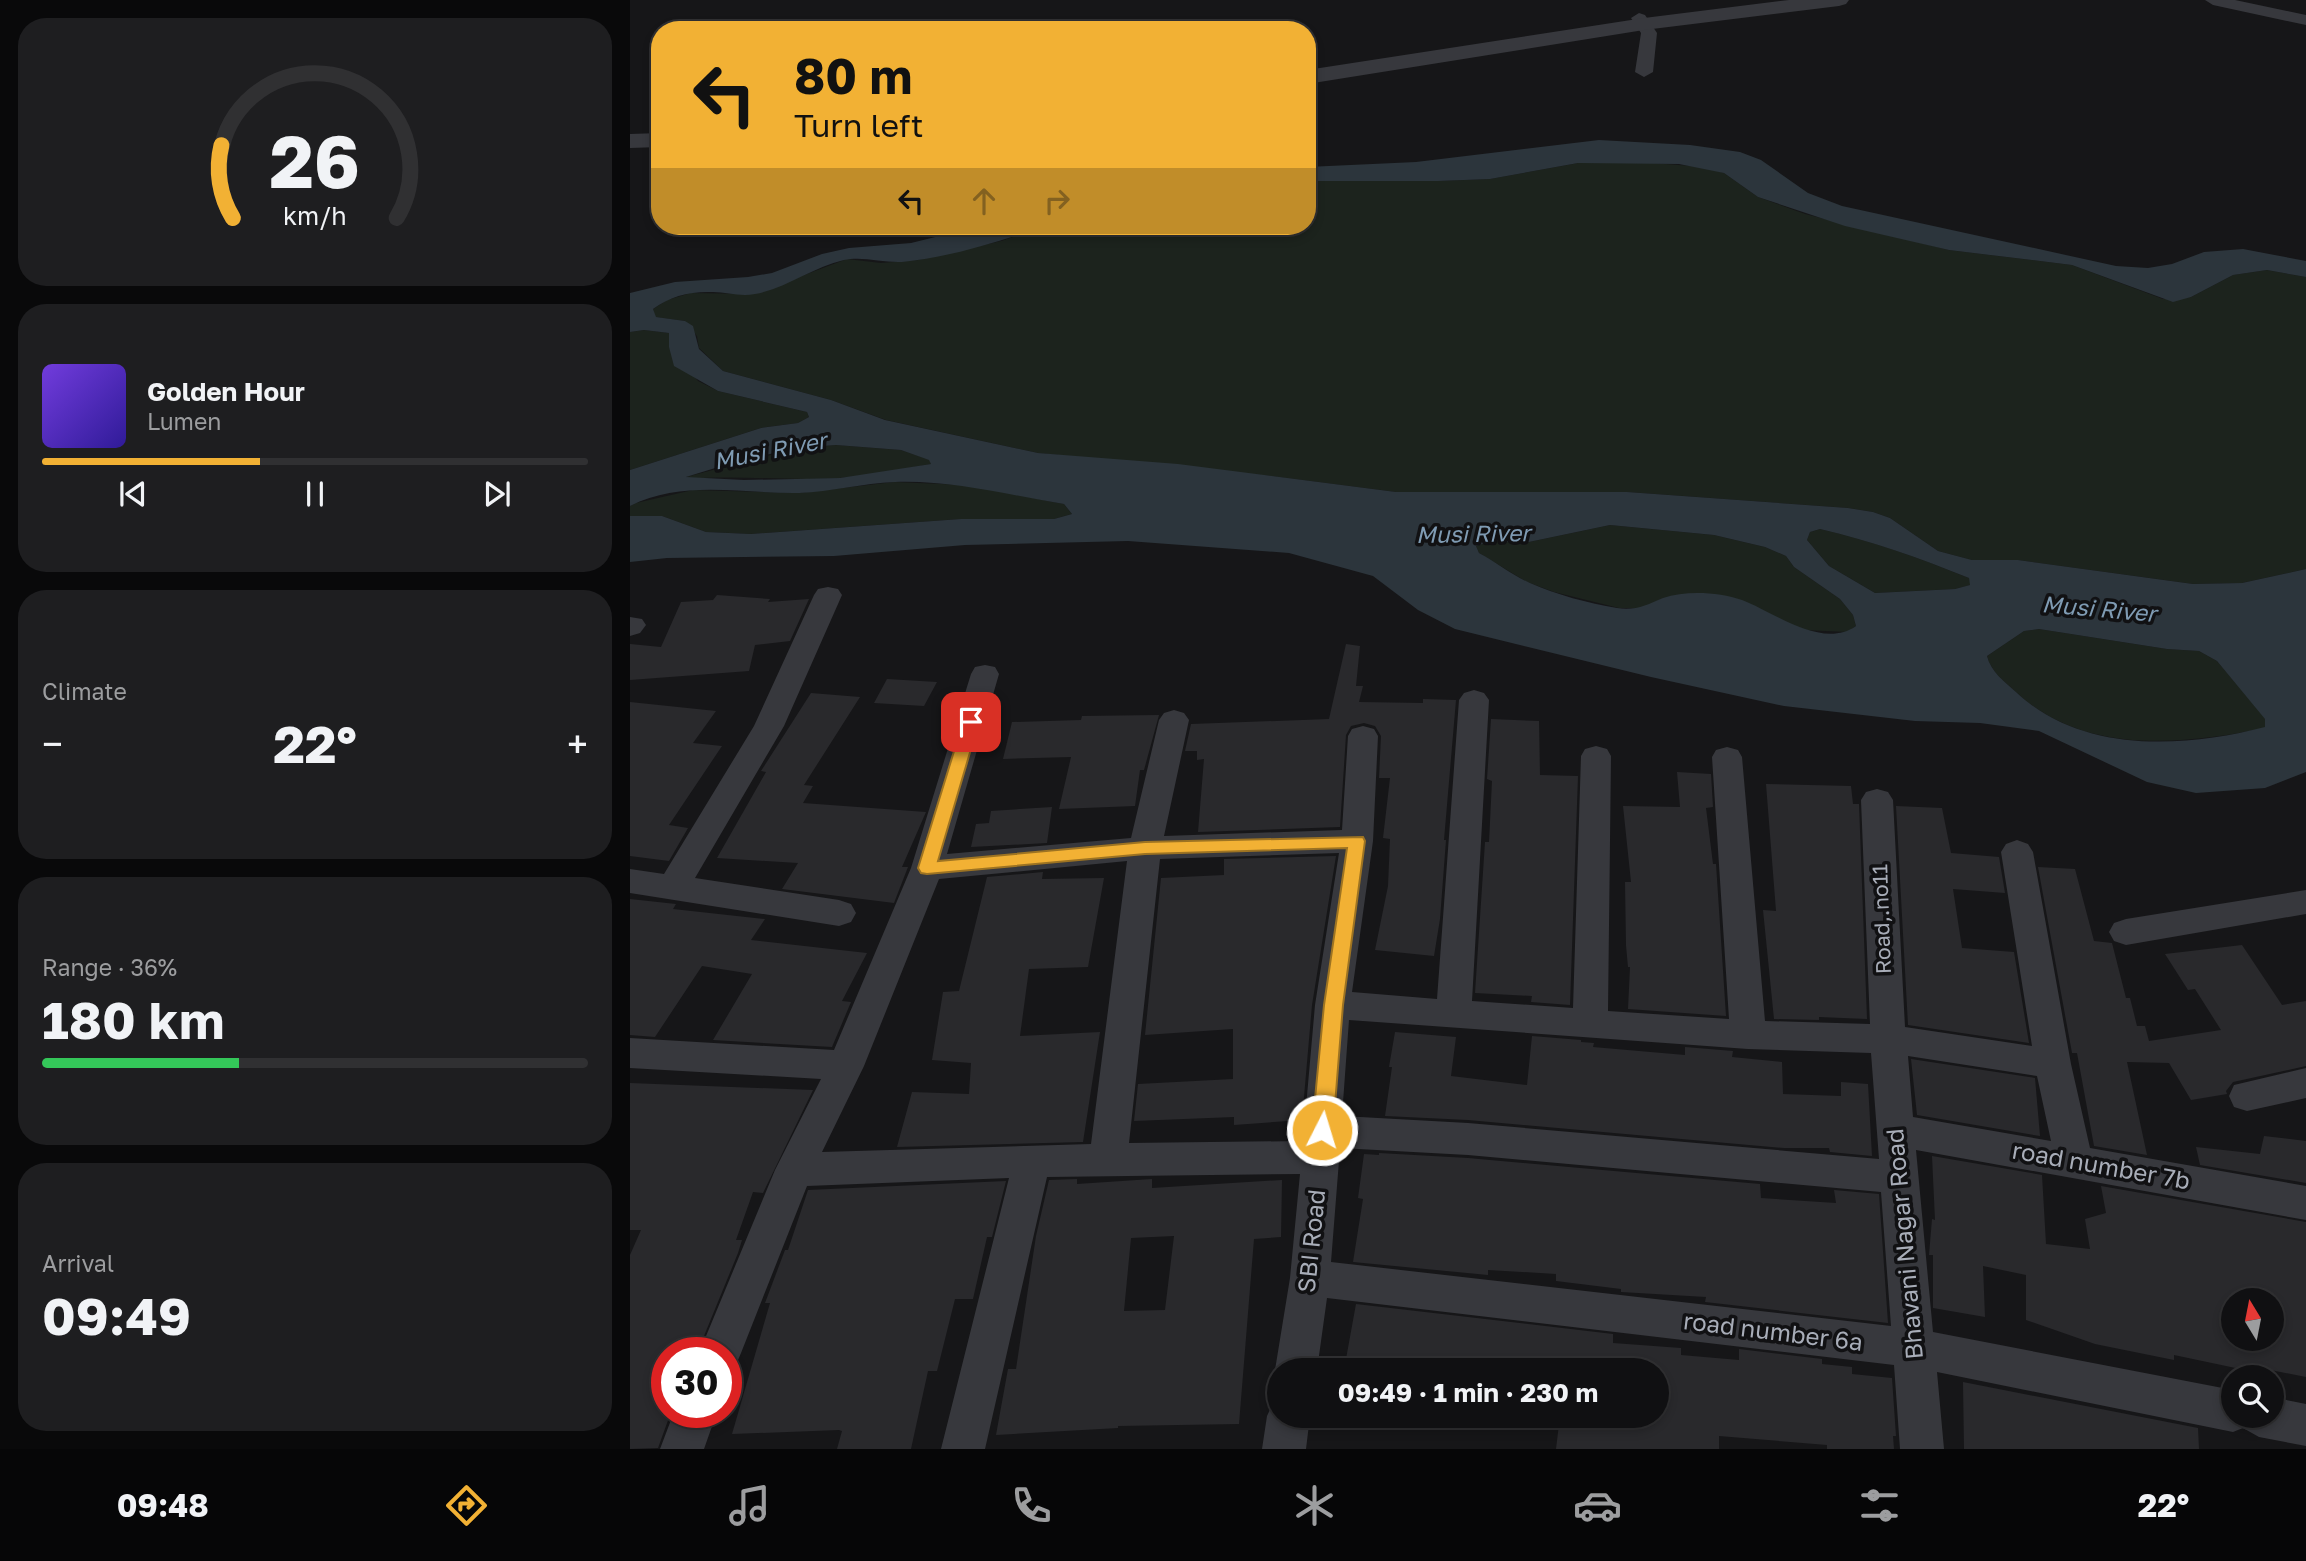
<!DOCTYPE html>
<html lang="en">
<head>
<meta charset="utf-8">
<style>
  :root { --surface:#101012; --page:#1e1e20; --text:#f1f3f6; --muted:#9c9d9f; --line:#303032; --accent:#f2b134 }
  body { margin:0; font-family:"Golos Text",sans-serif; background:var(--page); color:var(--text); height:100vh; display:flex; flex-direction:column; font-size:26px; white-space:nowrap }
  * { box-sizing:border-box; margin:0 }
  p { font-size:23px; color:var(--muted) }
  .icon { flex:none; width:38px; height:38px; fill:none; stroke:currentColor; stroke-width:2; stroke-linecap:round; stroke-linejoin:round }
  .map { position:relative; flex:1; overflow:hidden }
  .side { display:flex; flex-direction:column; gap:18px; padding:18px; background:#09090a; width:630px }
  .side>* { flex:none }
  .banner { position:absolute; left:21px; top:21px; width:665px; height:214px; border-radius:28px; box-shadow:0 4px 10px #0003,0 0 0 2px var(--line); background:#f2b134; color:#111; overflow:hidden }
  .needle { width:46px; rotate:350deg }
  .controls { position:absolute; left:1591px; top:1288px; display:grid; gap:14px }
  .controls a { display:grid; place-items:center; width:63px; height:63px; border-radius:50%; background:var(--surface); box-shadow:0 4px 10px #0003,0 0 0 2px var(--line); font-size:35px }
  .speed { position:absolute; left:21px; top:1337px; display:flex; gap:14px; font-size:35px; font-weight:700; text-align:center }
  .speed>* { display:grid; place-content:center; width:91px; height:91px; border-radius:50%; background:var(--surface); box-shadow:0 4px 10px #0003,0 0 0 2px var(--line); line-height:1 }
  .speed .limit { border:10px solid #d22; background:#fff; color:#111 }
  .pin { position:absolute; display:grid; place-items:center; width:60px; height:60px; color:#fff; margin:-30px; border-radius:14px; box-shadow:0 4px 10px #0006 }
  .me { position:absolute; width:77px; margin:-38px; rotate:5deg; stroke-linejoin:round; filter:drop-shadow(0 0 5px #0008) }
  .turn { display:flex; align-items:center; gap:24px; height:147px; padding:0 28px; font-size:32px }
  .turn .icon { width:91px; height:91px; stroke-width:2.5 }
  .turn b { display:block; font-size:49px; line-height:60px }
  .lanes { display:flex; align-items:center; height:66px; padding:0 28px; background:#0003; justify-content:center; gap:35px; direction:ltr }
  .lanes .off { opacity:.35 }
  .big { font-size:52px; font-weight:700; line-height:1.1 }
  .side .card { flex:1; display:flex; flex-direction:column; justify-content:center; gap:10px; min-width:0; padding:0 24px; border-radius:28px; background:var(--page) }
  .side .dial { align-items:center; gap:0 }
  .dial svg { height:182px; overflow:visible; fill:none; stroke:var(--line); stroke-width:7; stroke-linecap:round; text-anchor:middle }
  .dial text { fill:var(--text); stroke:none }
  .song { display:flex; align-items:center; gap:21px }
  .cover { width:84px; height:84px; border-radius:10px; background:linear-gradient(135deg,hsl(260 70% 55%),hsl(250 70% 35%)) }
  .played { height:7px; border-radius:4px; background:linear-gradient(90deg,var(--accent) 40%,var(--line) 40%) }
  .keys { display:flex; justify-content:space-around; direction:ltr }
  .heat { display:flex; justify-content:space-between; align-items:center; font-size:38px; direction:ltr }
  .charge { height:10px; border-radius:5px; background:linear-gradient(90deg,#34c759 36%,var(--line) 0) }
  .trip { position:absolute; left:637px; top:1358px; width:402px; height:70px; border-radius:35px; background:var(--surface); box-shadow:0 4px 10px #0003,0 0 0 2px var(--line); font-weight:700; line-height:70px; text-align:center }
  .menu { display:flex; height:112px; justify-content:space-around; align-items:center; background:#060607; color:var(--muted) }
  .menu .icon { width:49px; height:49px }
  .menu .selected { color:var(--accent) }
  .menu b { font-size:32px; color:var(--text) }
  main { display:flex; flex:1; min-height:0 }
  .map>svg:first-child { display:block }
</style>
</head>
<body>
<main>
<section class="side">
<div class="card dial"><svg viewBox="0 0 100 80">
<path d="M14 69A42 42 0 1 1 86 69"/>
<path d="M14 69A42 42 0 0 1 9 37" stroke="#f2b134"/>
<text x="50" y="56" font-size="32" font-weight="700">26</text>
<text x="50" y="72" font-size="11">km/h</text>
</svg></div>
<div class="card">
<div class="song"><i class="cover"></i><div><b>Golden Hour</b><p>Lumen</p></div></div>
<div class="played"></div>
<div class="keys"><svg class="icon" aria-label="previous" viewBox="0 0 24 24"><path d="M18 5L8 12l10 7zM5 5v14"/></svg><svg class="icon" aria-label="pause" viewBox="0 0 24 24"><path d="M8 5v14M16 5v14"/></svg><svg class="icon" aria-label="next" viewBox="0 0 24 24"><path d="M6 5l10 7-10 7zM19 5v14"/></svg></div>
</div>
<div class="card"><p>Climate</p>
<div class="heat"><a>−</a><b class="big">22°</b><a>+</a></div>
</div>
<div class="card"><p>Range · 36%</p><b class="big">180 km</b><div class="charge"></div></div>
<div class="card"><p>Arrival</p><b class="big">09:49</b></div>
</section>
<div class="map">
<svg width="1676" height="1449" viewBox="0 0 1676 1449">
  <rect width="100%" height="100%" fill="#161618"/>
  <path fill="#1c231d" d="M1007,162L1076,167L1094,173L1128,197L1175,214L1319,250L1442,265L1533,299L1561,297L1603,275L1637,270L1676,277V569L1612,583L1563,584L1388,560H1342L1308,551L1260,518L1243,512L1218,508L997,492H766L641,476L408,453L256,420L201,400L93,371L69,348L67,336L55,321L25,317L23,309L37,300L61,293L123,294L217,259L251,263L288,260L371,241L416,226H677V181H808L860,179L948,163Z
    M14,330L39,333V347L68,381L88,391L177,412L179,417L168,423L131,428L0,470V332Z
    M206,445L271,450L300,460L301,464C271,469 241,476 210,478C159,481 108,475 58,479L56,477L167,448Z
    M264,482L336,485L434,504L442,514L424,519H331L121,534L76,532L32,516H0V506L6,503L63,490L169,493Z
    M980,525L1084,535L1135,547L1156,556L1164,567L1210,599L1223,615L1226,626L1217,632L1174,630L1150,620L1034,598L1015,608H989L924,592L897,582L849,553L846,546L862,541L894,543Z
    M1190,529C1243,541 1289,558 1339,578L1341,585L1325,589L1245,593L1199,566L1177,540L1180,532Z
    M1409,629L1537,649L1569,651L1587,661L1636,719L1635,728C1552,745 1454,755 1386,692C1374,681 1361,672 1357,656L1394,631Z"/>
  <path fill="#2c353c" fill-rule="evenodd" d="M969,140L1060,145L1110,152L1131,160L1178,193L1212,206L1486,266L1518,268L1542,264L1574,252L1613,249L1676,261V277L1637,270L1603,275L1561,297L1543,302L1442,265L1319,250L1215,226L1128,197L1094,173L1049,164L948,163L860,179L808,181H677V167L786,162Z
    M350,226H416C369,241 322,257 272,262C253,263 233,256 214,260C183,267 157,288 125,294C110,297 97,292 83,292C61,291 40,296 23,309L26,317L55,321L63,326L69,349L93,371L201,400L255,420L408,453L548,464L766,492H997L1218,508L1243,512L1260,518L1308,551L1342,560H1388L1563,584L1612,583L1676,569V772L1635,788L1566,793L1517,782L1409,731L1350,723L1285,721L1154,706L1021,677L825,629L788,610L743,576L659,553L498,541L335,545L204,556L37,558L0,562V516H32L76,532L121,534L331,519H424L442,514L434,504C378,495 322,480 265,482C233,483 201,492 169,493C113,494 53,479 0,506V470L131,428L168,423L179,417L177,412L88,391L44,366L39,347V333L14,330L0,332V293L45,282L118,277L142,273L192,254L219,248L281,243ZM206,445L271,450L299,460L301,464L210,478L114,480L56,477L108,461L167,448ZM980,525L1084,535L1135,547L1156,556L1164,567L1210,599L1223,615L1226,626C1192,650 1144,612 1112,600C1089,592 1056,590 1033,598C1017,605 1005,611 987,608C958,603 927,595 900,583C882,575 866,562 849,553L846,546L862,541L894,543ZM1190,529C1242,541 1289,558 1339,578L1340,585L1325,589L1245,593L1199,566L1177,540L1180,532ZM1409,629L1537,649L1569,651L1587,661L1635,719V727C1553,748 1452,754 1386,692C1374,681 1361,672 1357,656L1394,631Z"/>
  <path fill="#29292c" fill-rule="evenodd" d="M87,595L140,599L138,602L179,599L160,641L125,645L119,671L0,680V644L31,647L51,602L83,600Z
    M716,644L730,646L726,686H733L729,702L793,703V699L826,700L814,840H816L810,919L804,956L745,950L758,886L760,839L753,838L760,778H749L751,736L745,726L734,723L721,726L716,735L710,827L568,832L574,759L567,760V751H555L561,724L699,719Z
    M257,679L307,682L294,706L244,703Z
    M181,693L230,697L174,785L183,786L173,803L296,812L272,867H278L264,903L152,889L168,863L87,858L136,772L131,771Z
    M0,702L86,711L63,743L92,746L39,825L58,828L39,861L0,856Z
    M529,715L514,770H510L505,806L429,809L441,757L373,759L382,722L451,720L452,716Z
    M861,719L909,721L910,775L948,776L940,1005L901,1002L902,996L845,993L855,842H859L862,781L857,779Z
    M1047,772L1081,774L1083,807L1076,808L1083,864H1086L1096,1016L998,1009L1000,967H998L996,945L995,882H1001L993,806L1050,807Z
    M1136,784L1221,786L1223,804H1229L1237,1019L1189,1017V1020L1144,1019L1133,910L1146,911Z
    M1266,806L1312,808L1321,853L1369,857L1375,893L1323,889L1332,948L1384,952L1399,1043L1278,1025Z
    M422,807L417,843L341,847L346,824L359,823L361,811Z
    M706,856L682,1005L672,1120L604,1125V1117L504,1121L508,1084L603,1079V1029L515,1035L531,878L594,875V859Z
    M1408,867L1445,869L1464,941L1482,943L1496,998H1500L1507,1026H1515L1519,1041L1591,1030L1565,989L1558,990L1535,954L1612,945L1652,1005L1676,1001V1066L1603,1082L1596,1091L1597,1094L1561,1100L1539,1063L1497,1062L1517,1155L1464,1146L1447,1053H1442Z
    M413,872L412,879L474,878L458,967L399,969L390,1036L470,1032L453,1142L267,1147L282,1092L339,1094L341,1063L302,1060L313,992L329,991L357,877Z
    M0,899L46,904L43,909L135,919L121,940L237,953L212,1001L221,1002L202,1047L83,1040L122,974L72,966L25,1037L0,1035Z
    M765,1032L826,1037L821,1076L897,1085L902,1036L951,1040V1042L964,1043L963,1047L1055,1055V1047L1103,1051L1102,1057L1152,1062L1153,1094L1211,1096V1082L1238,1084L1242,1156L1200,1152L1199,1148H1154L838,1120L755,1116L762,1067H759Z
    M1281,1059L1405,1078L1410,1136L1287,1115Z
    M0,1083L183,1090L133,1193L123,1192L106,1240H112L108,1253L67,1353H37V1412H41L28,1448L0,1449V1255L11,1230H0Z
    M1634,1136L1676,1141V1183L1570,1165L1566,1147L1630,1154Z
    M749,1153L838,1158L1130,1184L1131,1198L1206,1203L1204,1190L1249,1194L1258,1323L1075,1302L1076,1297L991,1292V1289L926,1281V1274L858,1270V1275L723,1262L733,1199L728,1198L734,1154L749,1155Z
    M1302,1156L1412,1175L1416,1244L1460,1249L1455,1219L1476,1213L1471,1186L1676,1222V1377L1615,1365V1370L1544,1355V1360L1465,1344L1396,1320V1275L1353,1266L1355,1317L1303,1308V1255H1299L1302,1219L1305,1220ZM1603,1300H1642V1339H1603Z
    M447,1179V1184L522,1179V1188L652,1180L651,1237L624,1239L609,1424L488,1426V1428L366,1435L378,1369H386L406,1236L419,1180ZM544,1236L535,1310L494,1311L501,1238Z
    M376,1181L362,1237H357L343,1299H325L307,1371H298L281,1449H207L212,1431L209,1430L102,1434L140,1303H135L155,1250H158L178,1190Z
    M726,1304L983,1334V1343L1051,1348V1355L1109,1360V1349L1192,1359V1364L1222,1367V1374L1262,1378L1266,1436H1263L1264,1449H1197V1445L1089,1436V1449H926L930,1416H1027V1370H714Z
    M1333,1382L1568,1428L1569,1449H1334Z"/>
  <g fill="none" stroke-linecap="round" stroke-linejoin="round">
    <path fill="#37383d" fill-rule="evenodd" d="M1575,0H1605L1676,15V25L1583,5Z
      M1009,13L1015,15L1027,33L1023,72L1014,77L1005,72L1011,33L1001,18Z
      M198,587L208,589L212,595L154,726L65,878L209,900L221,904L226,913L221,922L209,926L0,893V869L34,874L124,726L184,595L188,589Z
      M0,617L12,619L16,625L10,633L0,636Z
      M355,665L365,667L369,674L317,854L501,838L529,720L534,713L544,710L554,713L559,720L534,836L712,830L718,736L722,729L733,726L744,729L748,736L743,841L722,992L807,999L829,700L834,693L844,690L854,693L859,700L842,1001L943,1008L951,756L955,749L966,746L977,749L981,756L978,1011L1099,1019L1082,757L1086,750L1097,747L1108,750L1112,757L1135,1021L1240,1024L1231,800L1236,792L1247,789L1258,792L1263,800L1275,1027L1402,1046L1371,852L1376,844L1387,840L1398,844L1403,852L1441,1064L1460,1148L1676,1186V1220L1286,1150L1303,1332L1603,1390V1416H1642V1397L1676,1404V1446L1629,1437L1613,1428L1603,1432L1307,1372L1314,1449H1270L1264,1365L697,1298L687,1370H649V1380L645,1370L660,1278L670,1174L417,1177L355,1449H311L379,1178L177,1186L111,1353L105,1367L96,1370V1353H69L145,1170L191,1079L0,1068V1038L204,1050L281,868L341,674L345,667ZM709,853L685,1005L673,1141L499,1143L530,859ZM497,861L461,1144L192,1152L234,1066L309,879ZM719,1020L1118,1049L1241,1053L1249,1159L838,1123L712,1116ZM1278,1056L1407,1076L1421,1141L1283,1117ZM710,1148L838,1155L1251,1192L1261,1326L701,1262Z
      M1676,890V914L1496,945L1484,941L1479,932L1484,923L1496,919Z
      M1676,1068V1098L1617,1111L1604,1107L1599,1096L1604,1085Z
      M649,1399V1416H680L676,1449H632L637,1416L644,1401Z
      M44,1412H87L74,1449H30Z"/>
    <path fill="#37383d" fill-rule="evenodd" d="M1159,0H1219L1216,4L1209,6L1014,30L677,84V70L1014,18Z
      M30,133V147L0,148V134Z"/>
  </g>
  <path fill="#f2b134" stroke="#9d7322" stroke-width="2" d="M341,717L349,722L308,861L515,842L733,837L735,841L713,1005L703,1130L700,1137L692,1139L685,1137L682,1130L694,1005L717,848L515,854L297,874L291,873L288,868L333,722Z"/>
  <g text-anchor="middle" stroke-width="7" stroke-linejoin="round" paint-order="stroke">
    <g font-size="21" fill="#a8adb8" stroke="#111113">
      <text transform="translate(1252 919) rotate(-92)" y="7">Road,.no11</text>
    </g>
    <g font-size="23" font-style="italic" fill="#7f9bb3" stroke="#111113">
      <text transform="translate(140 451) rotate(-11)" y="8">Musi River</text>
      <text transform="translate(843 534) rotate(-1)" y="8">Musi River</text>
      <text transform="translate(1469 609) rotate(5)" y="8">Musi River</text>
    </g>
    <g font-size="24" fill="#a8adb8" stroke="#111113">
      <text transform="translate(1471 1166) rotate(10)" y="8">road number 7b</text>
      <text transform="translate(682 1241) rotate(-84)" y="8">SBI Road</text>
      <text transform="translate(1275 1244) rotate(-95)" y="8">Bhavani Nagar Road</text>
      <text transform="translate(1143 1332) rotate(7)" y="8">road number 6a</text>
    </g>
  </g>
</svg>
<div class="controls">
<a><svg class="needle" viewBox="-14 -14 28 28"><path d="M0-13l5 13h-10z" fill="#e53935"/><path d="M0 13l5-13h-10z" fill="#9c9d9f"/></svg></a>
<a><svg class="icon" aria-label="search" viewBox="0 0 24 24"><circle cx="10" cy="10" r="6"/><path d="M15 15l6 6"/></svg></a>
</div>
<div class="speed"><div class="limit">30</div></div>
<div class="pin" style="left:341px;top:722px;background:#d93025"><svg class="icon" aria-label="arrive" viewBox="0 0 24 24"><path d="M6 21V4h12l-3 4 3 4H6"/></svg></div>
<svg class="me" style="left:692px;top:1130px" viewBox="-20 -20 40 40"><circle r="17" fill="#f2b134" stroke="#fff" stroke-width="3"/><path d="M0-11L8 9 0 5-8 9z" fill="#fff"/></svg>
<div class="trip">09:49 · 1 min · 230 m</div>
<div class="banner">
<div class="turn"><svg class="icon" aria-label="left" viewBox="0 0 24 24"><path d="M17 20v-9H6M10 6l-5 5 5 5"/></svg><div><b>80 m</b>Turn left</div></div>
<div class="lanes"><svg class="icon" aria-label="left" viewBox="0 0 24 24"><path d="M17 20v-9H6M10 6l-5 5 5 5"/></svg><svg class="icon off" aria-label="ahead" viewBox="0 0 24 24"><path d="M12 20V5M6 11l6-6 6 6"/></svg><svg class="icon off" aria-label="right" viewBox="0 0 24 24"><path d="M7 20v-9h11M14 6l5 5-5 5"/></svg></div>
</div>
</div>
</main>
<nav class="menu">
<b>09:48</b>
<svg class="icon selected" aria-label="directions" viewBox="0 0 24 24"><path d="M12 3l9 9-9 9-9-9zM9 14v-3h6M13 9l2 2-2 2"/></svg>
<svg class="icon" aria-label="music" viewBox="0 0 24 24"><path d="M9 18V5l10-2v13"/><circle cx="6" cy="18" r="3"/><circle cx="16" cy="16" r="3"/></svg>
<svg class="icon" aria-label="phone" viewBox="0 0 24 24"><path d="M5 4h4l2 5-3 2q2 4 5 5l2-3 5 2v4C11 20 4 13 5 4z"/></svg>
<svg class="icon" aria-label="climate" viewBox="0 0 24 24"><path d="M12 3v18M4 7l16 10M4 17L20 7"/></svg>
<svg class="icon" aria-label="car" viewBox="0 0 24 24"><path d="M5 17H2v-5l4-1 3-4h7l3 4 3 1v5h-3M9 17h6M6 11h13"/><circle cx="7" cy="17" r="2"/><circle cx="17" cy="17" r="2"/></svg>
<svg class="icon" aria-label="filters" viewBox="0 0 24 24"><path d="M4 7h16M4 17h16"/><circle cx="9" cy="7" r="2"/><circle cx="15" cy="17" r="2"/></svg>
<b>22°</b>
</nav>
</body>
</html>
